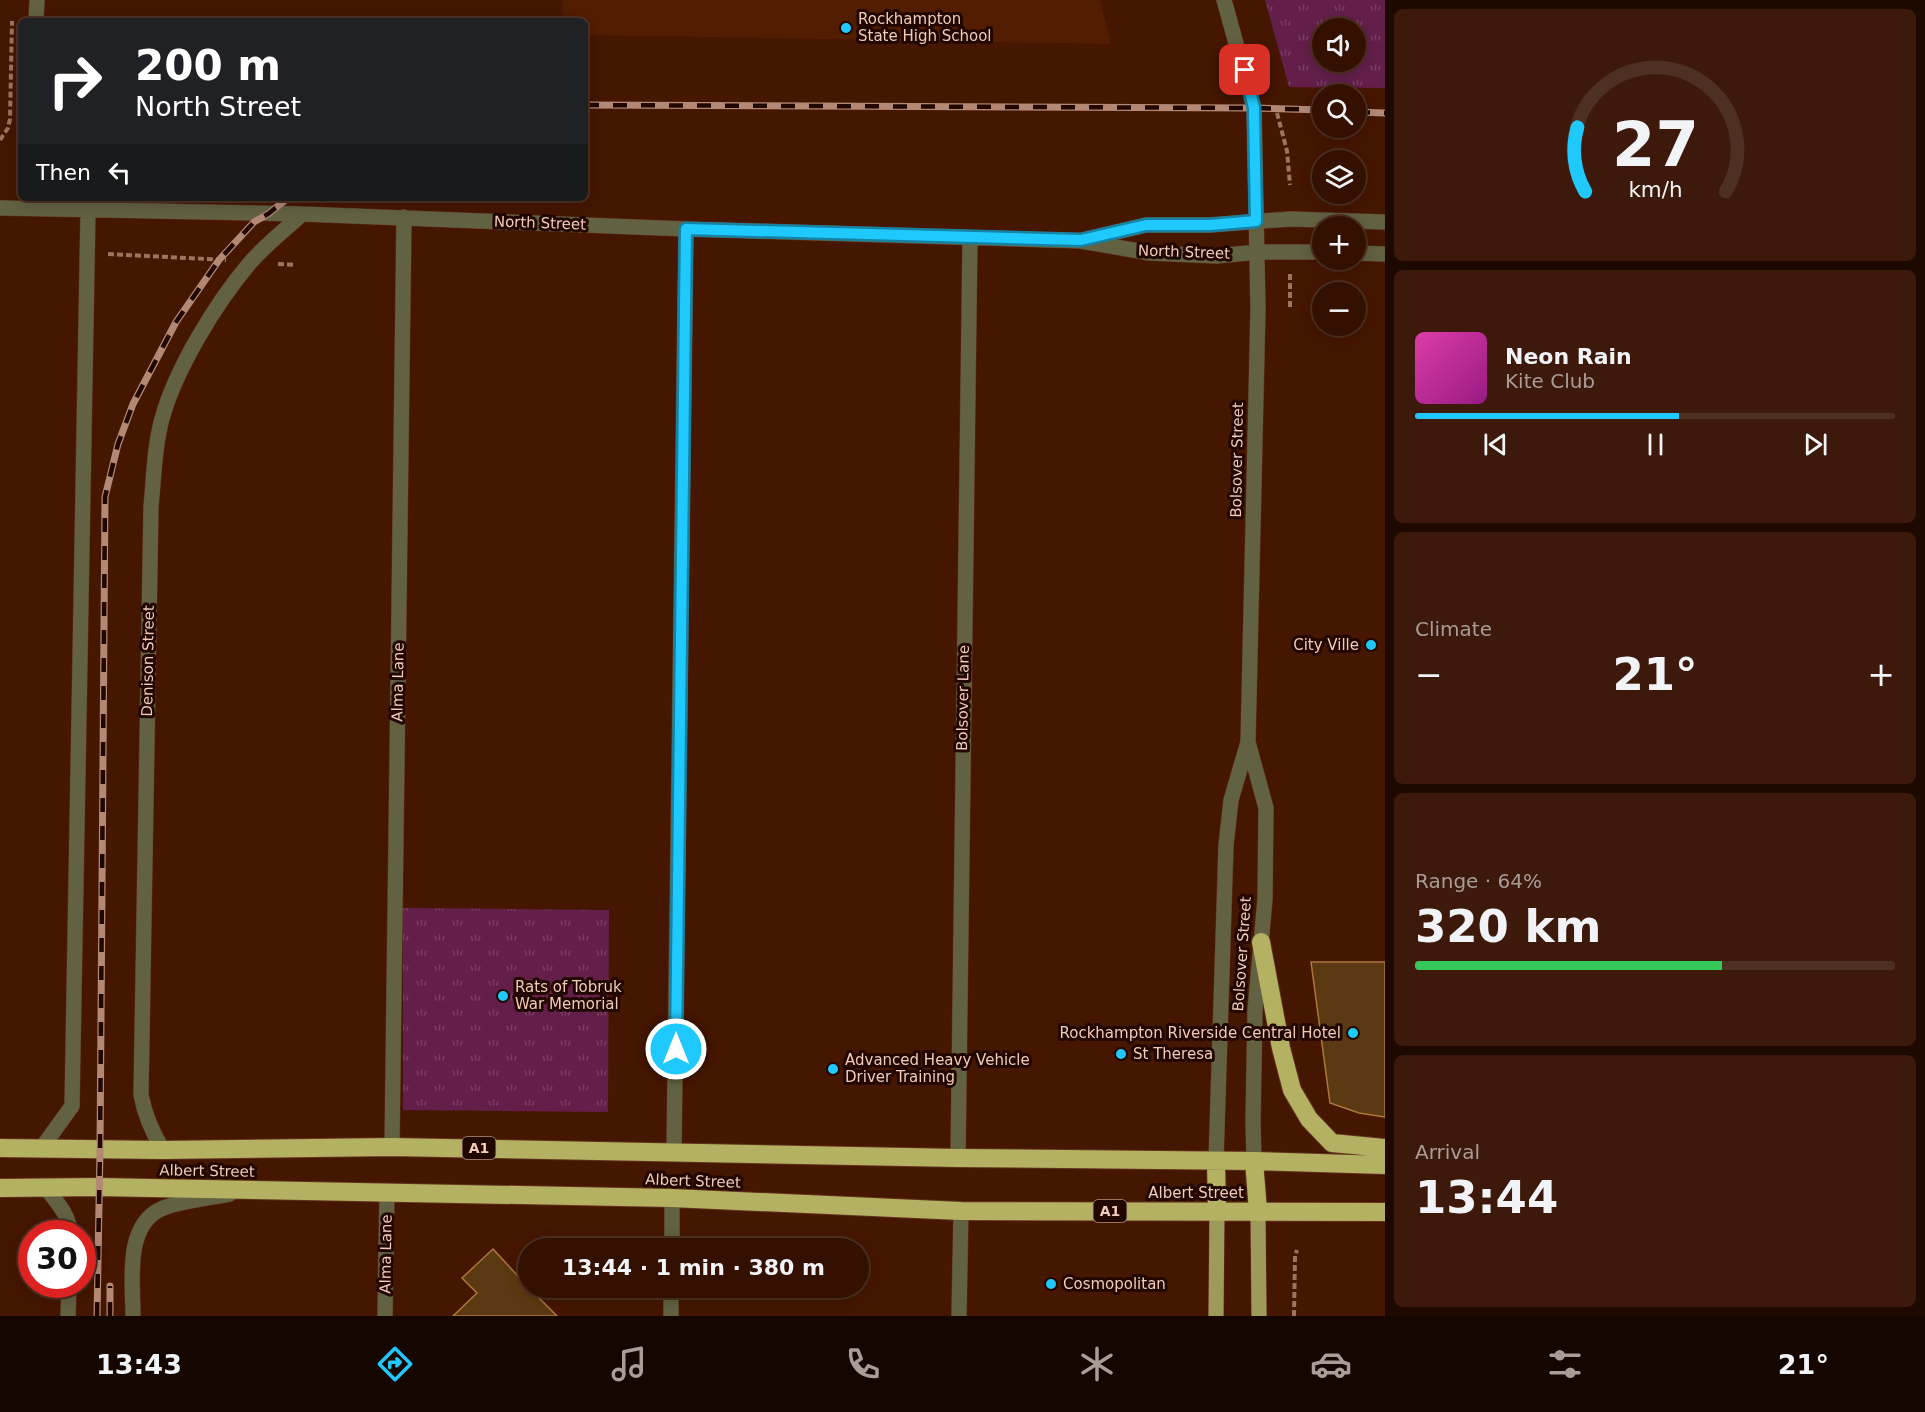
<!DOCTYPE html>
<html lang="en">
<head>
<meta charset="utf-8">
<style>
  :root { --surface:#341000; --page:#3c190a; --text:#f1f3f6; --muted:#a99d99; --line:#4e3022; --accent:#20c9fd }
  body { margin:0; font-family:"DejaVu Sans",sans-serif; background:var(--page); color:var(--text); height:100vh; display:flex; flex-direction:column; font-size:22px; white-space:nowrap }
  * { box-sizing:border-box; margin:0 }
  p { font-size:20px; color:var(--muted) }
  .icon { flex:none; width:33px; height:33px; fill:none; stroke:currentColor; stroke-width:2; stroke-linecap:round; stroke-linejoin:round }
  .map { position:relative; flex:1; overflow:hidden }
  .side { display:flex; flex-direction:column; gap:9px; padding:9px; background:#1d0900; width:540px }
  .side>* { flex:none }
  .top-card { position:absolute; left:18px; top:18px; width:570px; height:183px; border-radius:9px; box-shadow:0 3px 15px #0003,0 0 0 2px var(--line); background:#202124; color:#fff; overflow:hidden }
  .tools { position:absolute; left:1312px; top:18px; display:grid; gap:12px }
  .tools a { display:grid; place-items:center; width:54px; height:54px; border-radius:50%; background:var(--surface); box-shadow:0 3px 15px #0003,0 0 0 2px var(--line); font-size:30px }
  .speed { position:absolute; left:18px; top:1220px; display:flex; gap:12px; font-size:30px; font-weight:700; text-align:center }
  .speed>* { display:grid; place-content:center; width:78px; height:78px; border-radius:50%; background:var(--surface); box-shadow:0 3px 15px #0003,0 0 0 2px var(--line); line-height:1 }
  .speed .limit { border:9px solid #d22; background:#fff; color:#111 }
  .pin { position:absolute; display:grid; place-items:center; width:51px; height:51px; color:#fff; margin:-26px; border-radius:12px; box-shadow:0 3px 9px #0006 }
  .me { position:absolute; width:66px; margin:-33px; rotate:0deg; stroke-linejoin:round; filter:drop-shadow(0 0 4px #0008) }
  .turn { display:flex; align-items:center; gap:21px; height:126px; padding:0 18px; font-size:27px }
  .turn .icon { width:78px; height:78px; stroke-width:2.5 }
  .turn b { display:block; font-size:42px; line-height:51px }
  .then { display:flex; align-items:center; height:57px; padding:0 18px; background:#0003; gap:12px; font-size:22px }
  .big { font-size:45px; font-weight:700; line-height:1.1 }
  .side .widget { flex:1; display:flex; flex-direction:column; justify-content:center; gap:9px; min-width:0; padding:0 21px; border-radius:9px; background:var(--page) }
  .side .dial { align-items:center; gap:0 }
  .dial svg { height:156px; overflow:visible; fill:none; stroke:var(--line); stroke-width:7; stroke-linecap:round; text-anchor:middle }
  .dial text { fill:var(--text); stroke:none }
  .song { display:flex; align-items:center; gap:18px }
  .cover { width:72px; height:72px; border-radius:9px; background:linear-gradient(135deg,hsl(320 70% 55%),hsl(310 70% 35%)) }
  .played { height:6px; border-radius:3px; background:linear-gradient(90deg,var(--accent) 55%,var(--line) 55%) }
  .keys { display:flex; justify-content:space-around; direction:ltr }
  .heat { display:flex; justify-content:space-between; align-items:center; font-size:33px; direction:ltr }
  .charge { height:9px; border-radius:4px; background:linear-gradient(90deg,#34c759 64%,var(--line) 0) }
  .trip { position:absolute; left:518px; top:1238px; width:351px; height:60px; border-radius:30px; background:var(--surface); box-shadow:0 3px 15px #0003,0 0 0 2px var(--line); font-weight:700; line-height:60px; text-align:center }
  .tab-bar { display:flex; height:96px; justify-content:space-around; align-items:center; background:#150600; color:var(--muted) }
  .tab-bar .icon { width:42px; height:42px }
  .tab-bar .selected { color:var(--accent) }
  .tab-bar b { font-size:27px; color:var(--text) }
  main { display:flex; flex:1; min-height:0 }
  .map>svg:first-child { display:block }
</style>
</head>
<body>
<main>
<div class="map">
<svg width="1385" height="1316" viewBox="0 0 1385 1316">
  <defs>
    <pattern id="park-tufts" width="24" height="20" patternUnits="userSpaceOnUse" patternTransform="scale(1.5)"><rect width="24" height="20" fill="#631f49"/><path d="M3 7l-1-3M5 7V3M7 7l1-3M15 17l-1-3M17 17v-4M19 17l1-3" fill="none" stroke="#7a3e61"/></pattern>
  </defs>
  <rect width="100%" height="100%" fill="#451600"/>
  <path fill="#521d00" d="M563,0H1100L1111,44L585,35V21H563Z"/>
  <path fill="url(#park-tufts)" fill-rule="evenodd" d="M1265,0H1385V88L1289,87ZM1323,28H1356V62H1323Z
    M403,908L609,910L608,1112L403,1110Z"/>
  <path fill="#5b3912" stroke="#ad773c" stroke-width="1.5" d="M1311,962H1385V1117L1359,1113L1330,1103Z
    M493,1249L528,1287L557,1316H453L477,1293L462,1278Z"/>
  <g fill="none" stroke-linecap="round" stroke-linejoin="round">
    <defs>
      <path id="minor" d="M36,21L37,0
        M0,208L302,214L686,229L1081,241L1150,253L1217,256L1258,252H1323
        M1087,239L1146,225H1210L1290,219L1385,222
        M1356,253L1385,254
        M1248,742L1266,808L1265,899L1255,1010L1253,1121L1254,1161
        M392,1147L404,217
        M41,1149L72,1106L88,210
        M163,1150C152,1132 145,1116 141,1095L151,506C154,478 154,447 162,419C175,370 216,303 249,264C264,246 285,230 302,214
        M674,1151L686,229
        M958,1158L970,238
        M1216,1161L1226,845L1231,800L1248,742L1258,309L1254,108L1224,0
        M46,1188C56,1201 70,1216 70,1233
        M672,1198V1248
        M68,1316L69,1284
        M133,1316C133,1283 124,1226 161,1209C182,1200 207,1199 230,1194
        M385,1316L387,1192
        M671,1316V1287
        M959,1316L961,1211"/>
      <path id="major" d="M1258,1211L1259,1316
        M1216,1316L1217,1211"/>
      <path id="highway" d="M1261,942L1281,1048L1292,1090L1309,1119L1332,1143L1385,1148
        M0,1148L163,1150L392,1147L958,1158L1254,1161L1385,1165
        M1216,1161L1217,1211
        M1254,1161L1258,1211
        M0,1188L98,1187L672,1198L961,1211L1385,1212"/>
    </defs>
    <use href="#minor" stroke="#61331e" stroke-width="16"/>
    <use href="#major" stroke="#61331e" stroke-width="16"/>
    <use href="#highway" stroke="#61331e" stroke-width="20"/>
    <path stroke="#9e735f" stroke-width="4" stroke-dasharray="6 3" stroke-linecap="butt" d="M1277,113L1287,151L1290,185
      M0,140L8,128L10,119L12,21
      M108,254L226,260
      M278,264L296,265
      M1290,274V310
      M1294,1316L1295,1256L1297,1250"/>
    <use href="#minor" stroke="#626142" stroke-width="15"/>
    <use href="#major" stroke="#9e9a59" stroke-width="15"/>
    <use href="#highway" stroke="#b5b162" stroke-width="18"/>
    <defs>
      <path id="rail" d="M585,105L1254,108L1323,110
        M1356,112L1385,113
        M97,1316L100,1150L105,497L118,444L133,404L176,322L219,260L254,222L268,214L288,198
        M110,1316V1286"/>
    </defs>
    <use href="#rail" stroke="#b38976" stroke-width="7"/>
    <use href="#rail" stroke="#210700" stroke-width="4.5" stroke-dasharray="14" stroke-linecap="butt"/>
  </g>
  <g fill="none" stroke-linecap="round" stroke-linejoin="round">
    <defs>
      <path id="route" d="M676,1049L686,229L1081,240L1146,225H1210L1256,221L1254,108L1245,70"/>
    </defs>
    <use href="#route" stroke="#1583a4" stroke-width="15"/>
    <use href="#route" stroke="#20c9fd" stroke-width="10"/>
  </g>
  <g fill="#20c9fd" stroke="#210700" stroke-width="2">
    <circle cx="846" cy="28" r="6"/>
    <circle cx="1371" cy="645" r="6"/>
    <circle cx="503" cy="996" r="6"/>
    <circle cx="1353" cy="1033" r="6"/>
    <circle cx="1121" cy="1054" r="6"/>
    <circle cx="833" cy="1069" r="6"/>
    <circle cx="1051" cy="1284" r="6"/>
  </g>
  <g text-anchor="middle" stroke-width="6" stroke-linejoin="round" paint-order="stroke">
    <g fill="#210700" stroke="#b39082" stroke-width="1.5">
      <rect x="462.5" y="1137" width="33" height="22" rx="4.5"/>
      <rect x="1093.5" y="1200" width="33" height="22" rx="4.5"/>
    </g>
    <g font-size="14" font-weight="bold" fill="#f2cbb9">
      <text x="479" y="1153">A1</text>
      <text x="1110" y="1216">A1</text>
    </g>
    <g font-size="15" fill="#f2cbb9" stroke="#210700" text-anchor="start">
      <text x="858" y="24">Rockhampton<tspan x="858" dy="17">State High School</tspan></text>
      <text x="1359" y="650" text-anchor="end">City Ville</text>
      <text x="515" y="992">Rats of Tobruk<tspan x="515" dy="17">War Memorial</tspan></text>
      <text x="1341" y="1038" text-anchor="end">Rockhampton Riverside Central Hotel</text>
      <text x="1133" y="1059">St Theresa</text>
      <text x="845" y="1065">Advanced Heavy Vehicle<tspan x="845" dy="17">Driver Training</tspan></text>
      <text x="1063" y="1289">Cosmopolitan</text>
    </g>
    <g font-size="15" fill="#f2cbb9" stroke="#210700">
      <text transform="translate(540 223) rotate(2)" y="5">North Street</text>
      <text transform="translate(1184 252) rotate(2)" y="5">North Street</text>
      <text transform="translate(1237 460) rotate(-89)" y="5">Bolsover Street</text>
      <text transform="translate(148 661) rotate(-89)" y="5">Denison Street</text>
      <text transform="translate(398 682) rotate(-89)" y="5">Alma Lane</text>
      <text transform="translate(963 698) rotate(-89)" y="5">Bolsover Lane</text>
      <text transform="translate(1242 954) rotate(-86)" y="5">Bolsover Street</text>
      <text transform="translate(207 1171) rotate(1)" y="5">Albert Street</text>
      <text transform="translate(693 1181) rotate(2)" y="5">Albert Street</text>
      <text x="1196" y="1198">Albert Street</text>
      <text transform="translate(386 1254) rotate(-89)" y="5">Alma Lane</text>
    </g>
  </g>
</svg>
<div class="tools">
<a><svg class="icon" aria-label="sound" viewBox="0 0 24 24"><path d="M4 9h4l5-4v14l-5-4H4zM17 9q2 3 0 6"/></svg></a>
<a><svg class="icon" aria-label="search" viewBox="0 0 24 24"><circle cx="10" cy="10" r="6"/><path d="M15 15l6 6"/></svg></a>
<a><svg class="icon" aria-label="layers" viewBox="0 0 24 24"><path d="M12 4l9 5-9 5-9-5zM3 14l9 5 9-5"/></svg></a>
<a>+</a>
<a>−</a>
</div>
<div class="speed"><div class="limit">30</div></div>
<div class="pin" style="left:1245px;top:70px;background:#d93025"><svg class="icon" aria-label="arrive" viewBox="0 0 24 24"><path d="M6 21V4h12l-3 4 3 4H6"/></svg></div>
<svg class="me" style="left:676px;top:1049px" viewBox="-20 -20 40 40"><circle r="17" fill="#20c9fd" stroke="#fff" stroke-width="3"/><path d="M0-11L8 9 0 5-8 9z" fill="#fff"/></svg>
<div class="trip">13:44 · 1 min · 380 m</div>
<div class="top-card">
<div class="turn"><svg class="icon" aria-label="right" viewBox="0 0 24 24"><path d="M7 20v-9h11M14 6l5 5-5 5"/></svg><div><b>200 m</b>North Street</div></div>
<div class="then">Then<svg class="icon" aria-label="left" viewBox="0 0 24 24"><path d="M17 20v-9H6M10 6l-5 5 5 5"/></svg></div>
</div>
</div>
<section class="side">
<div class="widget dial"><svg viewBox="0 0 100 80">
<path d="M14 69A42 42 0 1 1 86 69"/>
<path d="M14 69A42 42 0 0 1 10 36" stroke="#20c9fd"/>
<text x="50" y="56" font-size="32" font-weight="700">27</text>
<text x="50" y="72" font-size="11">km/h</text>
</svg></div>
<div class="widget">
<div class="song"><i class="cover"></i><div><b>Neon Rain</b><p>Kite Club</p></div></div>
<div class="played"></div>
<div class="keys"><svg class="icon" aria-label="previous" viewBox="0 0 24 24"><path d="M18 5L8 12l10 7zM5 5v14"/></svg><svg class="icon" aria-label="pause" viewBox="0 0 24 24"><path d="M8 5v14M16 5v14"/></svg><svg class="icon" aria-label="next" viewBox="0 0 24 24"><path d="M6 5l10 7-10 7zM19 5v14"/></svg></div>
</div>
<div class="widget"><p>Climate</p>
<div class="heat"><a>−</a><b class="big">21°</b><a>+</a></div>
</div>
<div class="widget"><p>Range · 64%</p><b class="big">320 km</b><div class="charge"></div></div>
<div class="widget"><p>Arrival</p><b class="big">13:44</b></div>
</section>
</main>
<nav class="tab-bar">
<b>13:43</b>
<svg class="icon selected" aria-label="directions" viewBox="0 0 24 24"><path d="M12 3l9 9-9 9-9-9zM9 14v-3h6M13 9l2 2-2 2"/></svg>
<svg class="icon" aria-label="music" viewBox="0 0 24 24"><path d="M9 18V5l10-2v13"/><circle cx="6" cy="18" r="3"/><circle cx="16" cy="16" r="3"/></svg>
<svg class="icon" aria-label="phone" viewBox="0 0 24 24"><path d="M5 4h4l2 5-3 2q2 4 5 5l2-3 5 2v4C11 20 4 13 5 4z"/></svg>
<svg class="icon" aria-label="climate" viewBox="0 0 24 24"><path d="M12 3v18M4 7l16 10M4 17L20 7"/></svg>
<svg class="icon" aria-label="car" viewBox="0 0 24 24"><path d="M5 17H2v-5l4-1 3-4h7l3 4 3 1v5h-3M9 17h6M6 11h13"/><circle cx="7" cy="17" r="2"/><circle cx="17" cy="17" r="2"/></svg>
<svg class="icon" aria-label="filters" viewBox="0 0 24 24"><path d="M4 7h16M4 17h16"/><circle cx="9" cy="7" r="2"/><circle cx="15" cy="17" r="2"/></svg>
<b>21°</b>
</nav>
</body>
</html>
